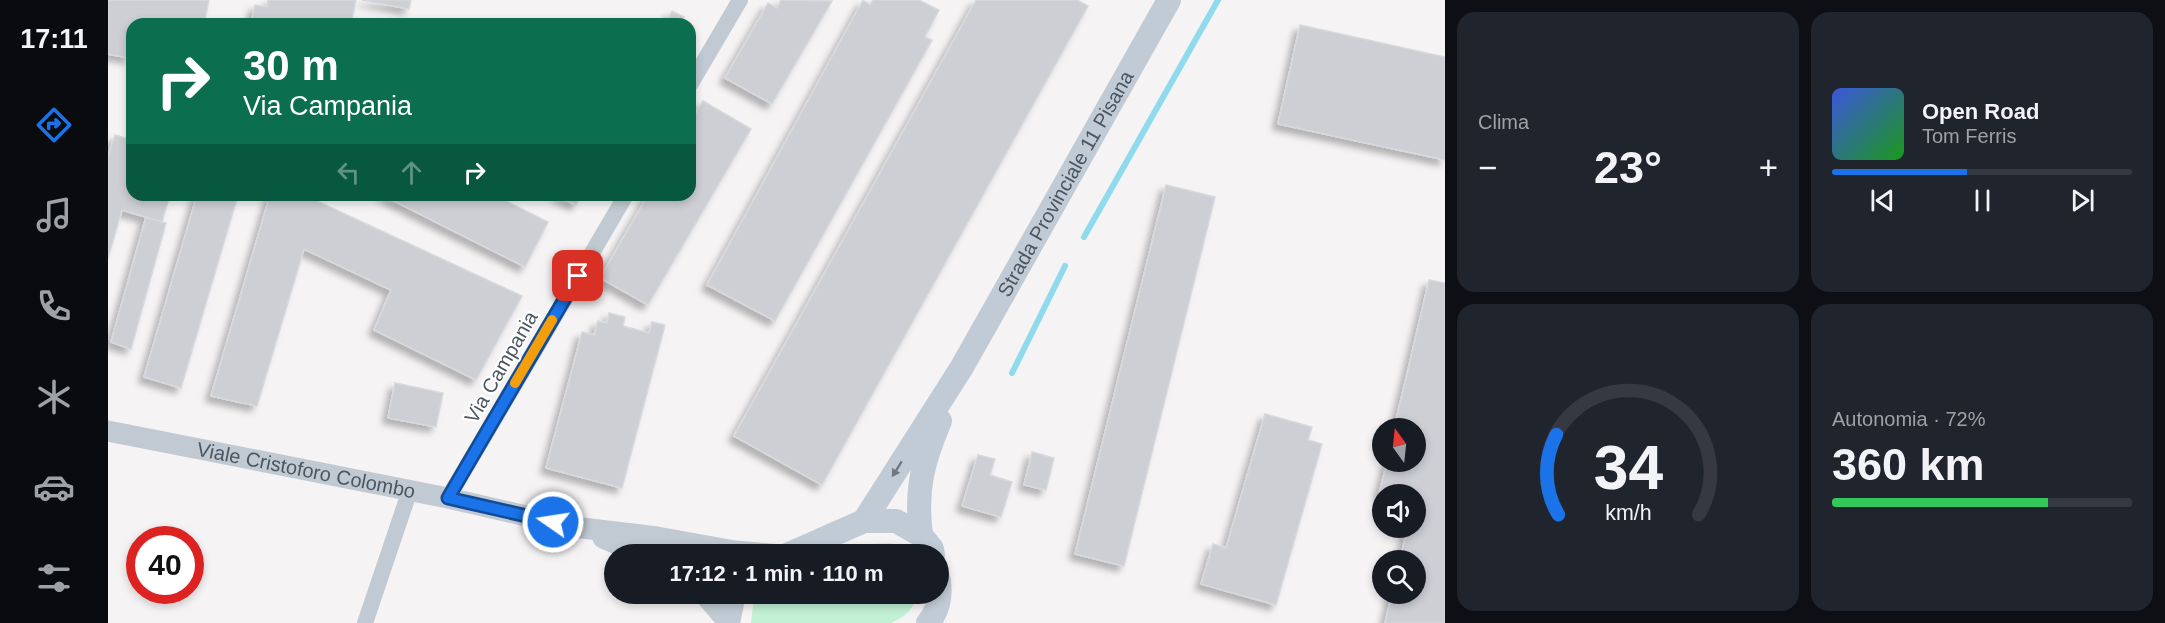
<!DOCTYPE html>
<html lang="it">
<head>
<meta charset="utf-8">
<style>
  :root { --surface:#171b24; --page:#20242c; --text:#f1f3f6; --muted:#9ea1a6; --line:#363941; --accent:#1a73e8 }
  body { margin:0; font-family:Helvetica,sans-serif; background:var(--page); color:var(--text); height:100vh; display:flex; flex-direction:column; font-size:22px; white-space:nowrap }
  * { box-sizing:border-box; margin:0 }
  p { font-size:20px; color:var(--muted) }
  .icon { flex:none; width:33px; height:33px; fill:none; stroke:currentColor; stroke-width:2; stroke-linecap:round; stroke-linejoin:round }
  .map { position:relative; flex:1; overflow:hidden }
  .sheet { display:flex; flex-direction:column; gap:12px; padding:12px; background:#0d0f14; width:720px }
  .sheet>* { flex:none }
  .guide { position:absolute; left:18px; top:18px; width:570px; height:183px; border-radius:18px; box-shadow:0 3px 9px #0003; background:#0b6e4f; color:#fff; overflow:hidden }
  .needle { width:39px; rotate:345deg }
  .controls { position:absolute; left:1264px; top:418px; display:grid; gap:12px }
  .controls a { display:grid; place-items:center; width:54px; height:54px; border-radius:50%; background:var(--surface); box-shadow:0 3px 9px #0003; font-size:30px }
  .speed { position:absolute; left:18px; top:526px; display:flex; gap:12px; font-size:30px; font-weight:700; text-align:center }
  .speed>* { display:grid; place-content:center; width:78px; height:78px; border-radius:50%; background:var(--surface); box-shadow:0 3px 9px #0003; line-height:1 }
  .speed .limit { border:9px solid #d22; background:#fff; color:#111 }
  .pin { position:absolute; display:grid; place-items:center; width:51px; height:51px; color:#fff; margin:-26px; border-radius:12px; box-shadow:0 3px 9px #0006 }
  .me { position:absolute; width:66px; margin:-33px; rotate:283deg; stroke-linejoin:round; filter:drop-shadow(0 0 4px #0008) }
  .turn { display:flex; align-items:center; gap:21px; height:126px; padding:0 18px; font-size:27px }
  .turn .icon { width:78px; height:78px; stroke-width:2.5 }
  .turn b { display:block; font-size:42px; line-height:51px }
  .lanes { display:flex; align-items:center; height:57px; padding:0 18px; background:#0003; justify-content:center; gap:30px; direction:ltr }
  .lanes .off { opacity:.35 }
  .big { font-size:45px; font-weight:700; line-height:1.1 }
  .sheet .widget { flex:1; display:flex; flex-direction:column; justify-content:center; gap:9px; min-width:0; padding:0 21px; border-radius:18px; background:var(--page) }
  .sheet .dial { align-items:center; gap:0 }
  .dial svg { height:156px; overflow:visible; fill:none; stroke:var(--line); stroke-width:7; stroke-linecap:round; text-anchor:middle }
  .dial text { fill:var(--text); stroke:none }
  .song { display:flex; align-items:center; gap:18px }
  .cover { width:72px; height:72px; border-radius:9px; background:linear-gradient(135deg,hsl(230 70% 55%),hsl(120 70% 35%)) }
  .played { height:6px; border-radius:3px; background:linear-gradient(90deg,var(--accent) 45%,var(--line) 45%) }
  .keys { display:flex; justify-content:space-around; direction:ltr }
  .heat { display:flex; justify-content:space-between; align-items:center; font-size:33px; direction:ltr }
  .charge { height:9px; border-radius:4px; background:linear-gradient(90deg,#34c759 72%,var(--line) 0) }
  .sheet .tiles { flex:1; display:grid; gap:12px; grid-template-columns:repeat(2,1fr) }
  .trip { position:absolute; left:496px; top:544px; width:345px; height:60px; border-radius:30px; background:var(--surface); box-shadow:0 3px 9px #0003; font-weight:700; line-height:60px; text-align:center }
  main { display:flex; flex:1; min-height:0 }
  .menu { display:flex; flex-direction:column; width:108px; justify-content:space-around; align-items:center; background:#090b0e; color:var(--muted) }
  .menu .icon { width:42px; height:42px }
  .menu .active { color:var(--accent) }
  .menu b { font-size:27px; color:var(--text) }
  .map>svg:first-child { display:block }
</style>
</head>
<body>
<main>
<nav class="menu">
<b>17:11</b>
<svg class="icon active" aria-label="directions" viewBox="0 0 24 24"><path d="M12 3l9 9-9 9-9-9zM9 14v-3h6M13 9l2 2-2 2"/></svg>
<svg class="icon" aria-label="music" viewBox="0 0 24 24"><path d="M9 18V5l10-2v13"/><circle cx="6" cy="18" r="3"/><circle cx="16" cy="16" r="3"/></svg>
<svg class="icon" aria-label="phone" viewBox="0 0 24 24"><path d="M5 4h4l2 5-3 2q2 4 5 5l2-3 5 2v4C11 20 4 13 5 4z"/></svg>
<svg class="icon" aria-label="climate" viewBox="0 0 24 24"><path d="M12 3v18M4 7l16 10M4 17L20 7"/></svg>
<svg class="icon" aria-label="car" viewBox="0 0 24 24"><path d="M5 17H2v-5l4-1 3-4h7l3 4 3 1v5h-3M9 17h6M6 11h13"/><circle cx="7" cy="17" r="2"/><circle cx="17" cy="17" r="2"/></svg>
<svg class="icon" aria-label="filters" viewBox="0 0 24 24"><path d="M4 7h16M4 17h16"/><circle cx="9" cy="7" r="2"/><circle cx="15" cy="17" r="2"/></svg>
</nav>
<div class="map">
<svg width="1337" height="623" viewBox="0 0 1337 623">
  <defs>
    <filter id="shadow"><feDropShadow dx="-5.5" dy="5.5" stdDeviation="3" flood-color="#0004"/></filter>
  </defs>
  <rect width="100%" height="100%" fill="#f5f3f3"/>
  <path fill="#c3f1d5" d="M783,543L800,555H735L761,544Z
    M653,594H809C806,609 797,617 783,623H643L645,605Z"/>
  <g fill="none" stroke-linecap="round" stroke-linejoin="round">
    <path stroke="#90daee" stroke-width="6" d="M976,237L1110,0
      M904,373L957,266"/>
  </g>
  <path fill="#cdcfd5" stroke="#d7d9de" stroke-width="1.5" filter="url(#shadow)" d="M0,0H101L96,24H24L22,58L0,54Z
    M160,0H248L243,24H143L147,5L159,7Z
    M254,0H303L301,9Z
    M673,0L724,1L664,104L617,78L660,3L669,8Z
    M755,0L762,5L765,0H811L831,10L817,37L824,40L667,321L599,285Z
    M868,0H969L980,6L714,485L626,436Z
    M564,11L576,17L572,24H557Z
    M1192,25L1337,57V160L1170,124Z
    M595,101L643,129L540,305L492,278L540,195H582V124Z
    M7,135L24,140V195H62L54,222L14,210L0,258V156Z
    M1058,185L1107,197L1016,566L967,554Z
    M89,195H130L73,388L36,377Z
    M162,195H196L414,296L368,380L266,330L283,290L196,249L149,406L103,396Z
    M274,195H386L440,222L417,267Z
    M448,195H473L468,205Z
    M38,217L58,223L23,349L3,342Z
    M1321,280L1337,283V623H1277L1284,594H1308V561H1292L1299,528H1308V495L1271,494L1279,462H1308V429H1286Z
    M501,313L517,317L515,326L541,333L544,322L557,325L514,488L438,468L474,332L486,335L490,321L499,323Z
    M287,383L335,393L328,427L280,418Z
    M1157,414L1204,427L1200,440L1214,444L1168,605L1093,584L1105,544L1118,548Z
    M924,452L946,458L938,490L916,485Z
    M870,455L887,459L882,475L904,482L893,517L854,506Z"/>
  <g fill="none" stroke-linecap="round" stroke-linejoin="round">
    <path stroke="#c1cad2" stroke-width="16" d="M582,85L632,0
      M340,498L518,195
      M257,623L302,490"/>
    <g stroke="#c1cad2" stroke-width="21">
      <path id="s1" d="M0,431L340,498L466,527L549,537L627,551L672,555"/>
      <path d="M495,538L535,555"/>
      <path d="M596,594L620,622"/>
    </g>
    <g stroke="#c1cbd6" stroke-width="24">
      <path id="s2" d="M756,521L854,367L1061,0"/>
      <path d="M813,535C807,489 815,462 832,421"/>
      <path d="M679,555L756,521H788L813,535L824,549L825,555"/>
      <path d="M620,623L626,594"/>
      <path d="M820,623C830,611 833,596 831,581"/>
    </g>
  </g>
  <defs><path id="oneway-solid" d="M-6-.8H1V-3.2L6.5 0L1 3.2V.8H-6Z" transform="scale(1.5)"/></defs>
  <use fill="#6e7984" href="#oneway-solid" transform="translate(789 469) rotate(122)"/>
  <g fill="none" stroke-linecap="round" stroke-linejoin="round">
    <defs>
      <path id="route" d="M445,522L340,498L470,276"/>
    </defs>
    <use href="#route" stroke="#114b97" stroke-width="15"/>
    <use href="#route" stroke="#1a73e8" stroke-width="10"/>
    <path stroke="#f59e0b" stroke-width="10" d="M407,383L444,320"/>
  </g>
  <g text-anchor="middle" stroke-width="4.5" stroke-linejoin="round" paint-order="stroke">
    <g font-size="20" fill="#4a5661" stroke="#fff">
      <text dy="7" stroke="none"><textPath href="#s2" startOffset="393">Strada Provinciale 11 Pisana</textPath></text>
      <text transform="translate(393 367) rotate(-60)" y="7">Via Campania</text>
      <text dy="7" stroke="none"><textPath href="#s1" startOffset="202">Viale Cristoforo Colombo</textPath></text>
    </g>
  </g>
</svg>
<div class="controls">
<a><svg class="needle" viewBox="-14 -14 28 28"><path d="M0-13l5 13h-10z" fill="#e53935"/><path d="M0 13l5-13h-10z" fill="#9ea1a6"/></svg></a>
<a><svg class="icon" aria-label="sound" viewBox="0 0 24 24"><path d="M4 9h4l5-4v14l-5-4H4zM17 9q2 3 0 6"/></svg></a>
<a><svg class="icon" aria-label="search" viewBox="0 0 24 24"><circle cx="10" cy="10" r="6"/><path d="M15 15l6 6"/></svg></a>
</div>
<div class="speed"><div class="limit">40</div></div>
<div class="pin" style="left:470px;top:276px;background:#d93025"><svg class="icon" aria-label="arrive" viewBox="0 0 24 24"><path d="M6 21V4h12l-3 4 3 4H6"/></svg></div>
<svg class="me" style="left:445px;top:522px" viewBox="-20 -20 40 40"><circle r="17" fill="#1a73e8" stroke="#fff" stroke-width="3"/><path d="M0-11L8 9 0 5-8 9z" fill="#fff"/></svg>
<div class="trip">17:12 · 1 min · 110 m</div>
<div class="guide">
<div class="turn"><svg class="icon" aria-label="right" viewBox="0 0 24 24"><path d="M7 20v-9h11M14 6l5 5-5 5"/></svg><div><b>30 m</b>Via Campania</div></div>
<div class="lanes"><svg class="icon off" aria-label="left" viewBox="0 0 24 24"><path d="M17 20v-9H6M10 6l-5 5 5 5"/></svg><svg class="icon off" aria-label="ahead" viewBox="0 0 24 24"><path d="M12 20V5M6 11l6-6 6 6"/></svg><svg class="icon" aria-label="right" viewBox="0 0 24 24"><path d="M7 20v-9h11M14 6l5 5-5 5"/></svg></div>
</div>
</div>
<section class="sheet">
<div class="tiles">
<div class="widget"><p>Clima</p>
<div class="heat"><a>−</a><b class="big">23°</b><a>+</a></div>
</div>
<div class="widget">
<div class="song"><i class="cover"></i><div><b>Open Road</b><p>Tom Ferris</p></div></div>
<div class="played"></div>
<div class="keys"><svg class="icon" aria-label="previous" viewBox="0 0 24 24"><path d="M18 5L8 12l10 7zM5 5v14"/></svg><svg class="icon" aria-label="pause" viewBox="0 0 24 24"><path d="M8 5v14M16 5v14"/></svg><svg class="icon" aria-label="next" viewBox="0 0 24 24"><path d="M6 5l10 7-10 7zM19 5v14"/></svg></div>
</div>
<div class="widget dial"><svg viewBox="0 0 100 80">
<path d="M14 69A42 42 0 1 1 86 69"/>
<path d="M14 69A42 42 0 0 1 13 28" stroke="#1a73e8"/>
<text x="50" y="56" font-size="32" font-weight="700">34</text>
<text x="50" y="72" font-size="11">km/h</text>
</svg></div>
<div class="widget"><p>Autonomia · 72%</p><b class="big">360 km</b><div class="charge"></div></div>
</div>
</section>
</main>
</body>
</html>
